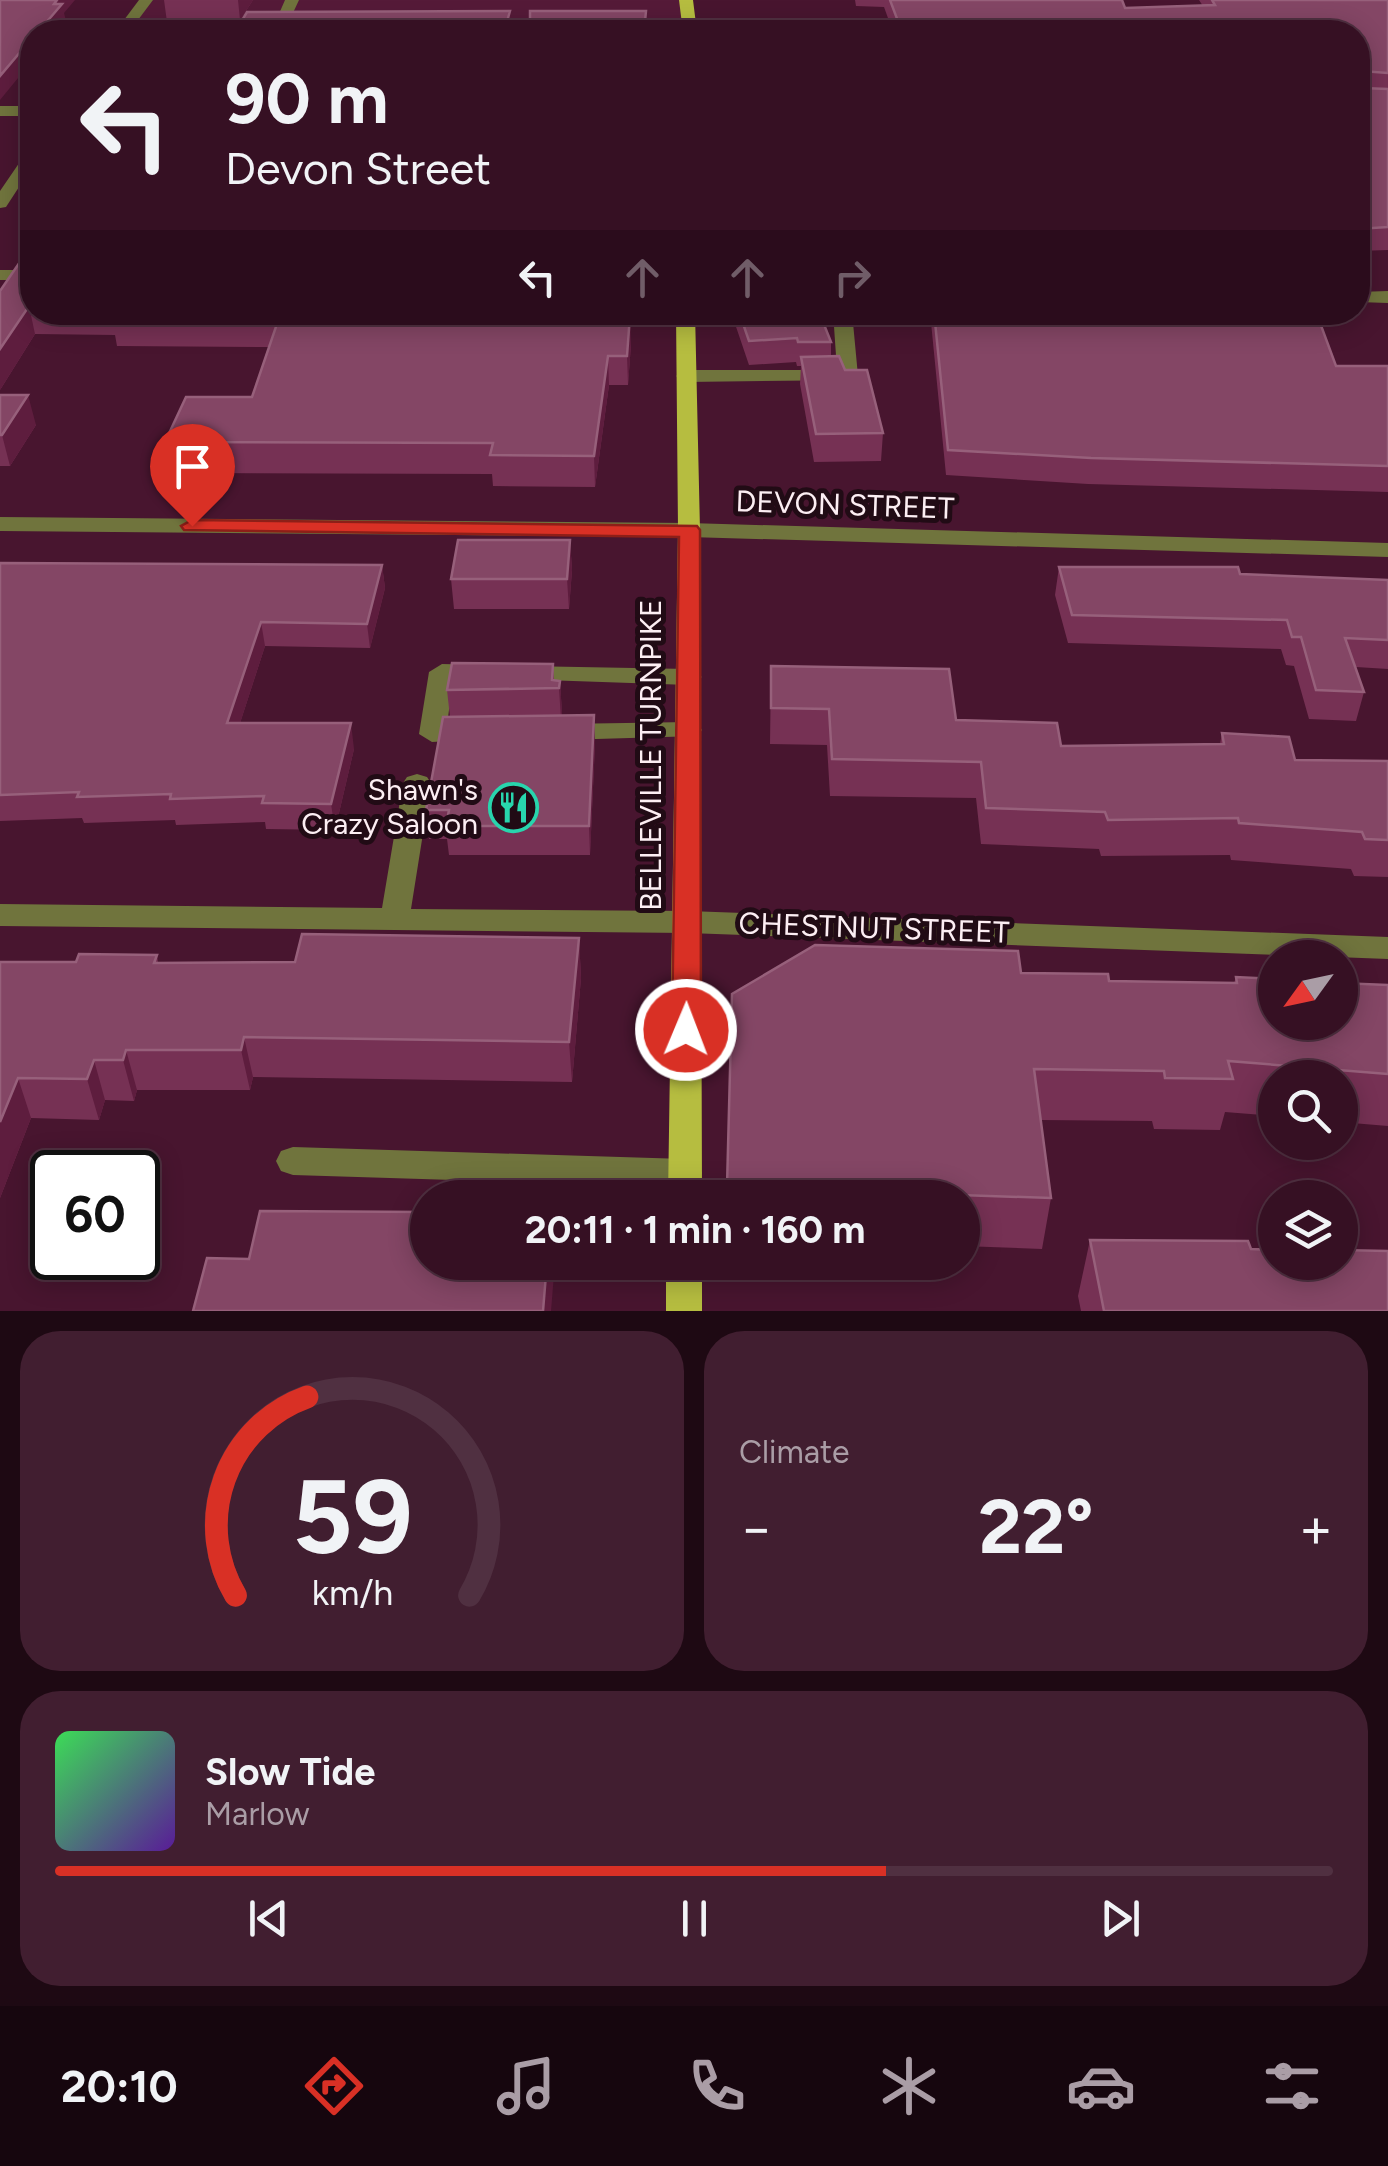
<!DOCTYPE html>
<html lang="en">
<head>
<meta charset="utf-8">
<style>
  :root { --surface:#361023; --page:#411e30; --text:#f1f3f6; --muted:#aa9da6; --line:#503041; --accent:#d93025 }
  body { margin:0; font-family:Figtree,sans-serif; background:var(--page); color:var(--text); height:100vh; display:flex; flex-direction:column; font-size:38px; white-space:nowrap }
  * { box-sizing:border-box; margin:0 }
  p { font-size:32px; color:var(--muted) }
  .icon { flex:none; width:55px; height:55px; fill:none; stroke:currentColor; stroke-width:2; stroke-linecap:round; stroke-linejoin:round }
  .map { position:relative; height:1311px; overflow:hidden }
  .sheet { display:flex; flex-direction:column; gap:20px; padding:20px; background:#1e0913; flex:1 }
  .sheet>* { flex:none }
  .hud { position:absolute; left:20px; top:20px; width:1350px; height:305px; border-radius:40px; box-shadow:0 5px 25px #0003,0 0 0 2px var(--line); background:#361023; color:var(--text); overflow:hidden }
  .needle { width:65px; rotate:237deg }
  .fabs { position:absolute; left:1258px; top:940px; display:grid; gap:20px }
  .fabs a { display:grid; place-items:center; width:100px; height:100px; border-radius:50%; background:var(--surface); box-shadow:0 5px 25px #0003,0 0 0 2px var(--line); font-size:50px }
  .speed { position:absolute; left:30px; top:1150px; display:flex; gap:20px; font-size:50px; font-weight:700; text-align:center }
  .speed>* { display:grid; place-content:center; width:130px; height:130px; border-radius:50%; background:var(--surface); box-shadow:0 5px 25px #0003,0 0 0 2px var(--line); line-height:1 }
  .speed .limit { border:5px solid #111; border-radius:15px; background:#fff; color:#111 }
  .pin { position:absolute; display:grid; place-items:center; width:85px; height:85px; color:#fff; margin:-102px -42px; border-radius:50% 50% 50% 0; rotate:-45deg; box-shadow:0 0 10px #0007 }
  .pin .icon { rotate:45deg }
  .me { position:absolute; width:110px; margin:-55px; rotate:1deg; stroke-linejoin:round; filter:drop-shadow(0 0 8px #0008) }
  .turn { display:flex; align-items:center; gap:35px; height:210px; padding:0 40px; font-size:45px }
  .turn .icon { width:130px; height:130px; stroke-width:2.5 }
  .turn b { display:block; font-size:70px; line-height:85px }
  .lanes { display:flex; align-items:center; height:95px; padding:0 40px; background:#0003; justify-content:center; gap:50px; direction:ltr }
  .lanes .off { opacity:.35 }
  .big { font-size:75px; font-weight:700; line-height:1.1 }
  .sheet .card { flex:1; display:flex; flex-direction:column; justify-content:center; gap:15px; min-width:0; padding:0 35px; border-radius:40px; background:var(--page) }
  .sheet .dial { align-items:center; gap:0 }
  .dial svg { height:260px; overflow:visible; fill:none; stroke:var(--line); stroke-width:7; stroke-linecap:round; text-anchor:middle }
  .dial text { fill:var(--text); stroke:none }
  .song { display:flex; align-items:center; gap:30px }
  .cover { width:120px; height:120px; border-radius:15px; background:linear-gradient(135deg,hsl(130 70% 55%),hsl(270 70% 35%)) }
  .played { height:10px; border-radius:5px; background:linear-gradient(90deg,var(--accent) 65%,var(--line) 65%) }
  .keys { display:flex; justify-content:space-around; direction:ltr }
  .heat { display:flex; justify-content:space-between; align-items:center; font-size:55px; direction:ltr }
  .sheet .tiles { flex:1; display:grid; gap:20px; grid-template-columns:1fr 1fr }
  .card:last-child { grid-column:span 2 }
  .trip { position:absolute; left:410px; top:1180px; width:570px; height:100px; border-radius:50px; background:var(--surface); box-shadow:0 5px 25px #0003,0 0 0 2px var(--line); font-weight:700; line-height:100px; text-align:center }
  .tab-bar { display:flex; height:160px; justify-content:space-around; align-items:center; background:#16060e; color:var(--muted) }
  .tab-bar .icon { width:70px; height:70px }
  .tab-bar .selected { color:var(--accent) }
  .tab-bar b { font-size:45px; color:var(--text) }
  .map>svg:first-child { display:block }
</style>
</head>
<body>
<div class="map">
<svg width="1388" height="1311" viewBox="0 0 1388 1311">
  <rect width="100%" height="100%" fill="#48152f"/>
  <path fill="#551a38" d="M146,0H686L690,32H122Z"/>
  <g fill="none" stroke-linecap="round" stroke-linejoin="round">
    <path fill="#70743d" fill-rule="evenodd" d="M139,0H153L129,32H115Z
      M285,0H299L285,30L202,32L211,24L275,23Z
      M615,20L831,23L838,27L831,31L610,27L608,24Z
      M560,21L565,22V28L480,30L473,26L480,22Z
      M0,106H32V116H0Z
      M32,151V167L6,207L0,208V191L26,153Z
      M0,270H32V280H0Z
      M1388,291V303L1358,302V292Z
      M833,312H852L858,376L855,380L686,382L676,376L686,370H837Z
      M0,517L689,523L1388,543V557L689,537L0,531Z
      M442,664L484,665L497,673L484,681L453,680L447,725L481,727L485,733L481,739L432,742L419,734L429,672Z
      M524,666L689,669L702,677L689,685L515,679L511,674Z
      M689,722L698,724L702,730L698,736L562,740L549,732L562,724Z
      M417,774L427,777L431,783L411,909L688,911L1388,937V959L688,933L0,926V904L382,908L403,783L407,777Z
      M293,1147L685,1159L697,1163L702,1173L697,1183L685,1187L293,1175L281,1171L276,1161L281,1151Z"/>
    <path fill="#b6bd40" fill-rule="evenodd" d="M679,0H693L697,32H683Z
      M676,312H695L700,530L702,1198H668L678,530Z
      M666,1262H702V1311H666Z"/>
  </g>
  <path fill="#763154" d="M164,0H253L240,20L167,22Z
    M855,0H1122L1125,8L1203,6L1199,0H1388V250L1358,251V32H893L884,7L856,6Z
    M32,247V312H590V315L631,344L628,385H609L595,487L493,486L492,474L171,473L165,442L252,397L269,347L117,346L115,335L35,334L0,390L28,255Z
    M731,312H819L831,342V356L845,370L883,433L881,461L814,462L800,384L801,366H797L796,362L749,365Z
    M930,312H1316L1336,366H1388V492L1088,484L946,475Z
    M0,395L36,425L10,466H0Z
    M570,540L572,570L569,609H454L451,579Z
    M0,563L382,565L385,588L370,648L265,646L240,723L354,749L335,830L266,829L265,822L176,825L175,820L84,823L82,818L0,821Z
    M1059,567L1388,580V669L1356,667L1364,692L1356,721L1309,719L1294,666L1286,665L1281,649L1068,643L1055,595Z
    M553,664L554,680L560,681L562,715L595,743L590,855H449L447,839H429L426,810L450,717L447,690Z
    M771,666L956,720L1061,746L1220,744L1222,733L1295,760L1388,761V877L1354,876L1351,869L1231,860L1230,855L1101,856L1099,849L981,844L976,798L830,796L827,745L770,744Z
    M579,938L581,978L572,1082L253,1077L250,1090H137L134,1101L105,1100L99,1120L31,1118L0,1198V962H76L157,955L158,963L295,962Z
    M1021,973L1109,981L1234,983L1236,977L1388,985V1126L1340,1122V1078H1275V1116L1225,1112L1220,1130L1154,1129L1152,1121L1040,1120L1051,1198L1042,1249L962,1246V1198H726L732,994Z
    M1090,1240L1251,1249L1388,1311H1081L1078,1296Z"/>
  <path fill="#5e1d3e" d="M57,0H75L64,13L66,21L57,32H38Z
    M238,0H253L240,20Z
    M510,11L511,32H504Z
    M32,38V61L0,100V76Z
    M29,306L35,334L0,390V349Z
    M630,315L631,344L628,385L627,356Z
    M608,356L609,385L595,487L594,456Z
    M28,395L36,425L10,466L2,435Z
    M570,540L572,570L569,609L567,579Z
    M382,565L385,588L370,648L367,624Z
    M261,622L265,646L232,748L227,723Z
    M560,681L562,712L561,720L559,688Z
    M594,715L595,743L590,855L589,826Z
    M351,723L354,749L335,830L331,804Z
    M579,938L581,978L572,1082L569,1042Z
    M244,1037L253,1077L250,1090L241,1050Z
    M126,1050L137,1090L134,1101L123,1060Z
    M94,1060L105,1100L99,1120L87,1079Z
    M18,1078L31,1118L0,1198V1122Z
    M547,1262H555L551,1311H543Z"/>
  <path fill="#844665" stroke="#97607b" stroke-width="2.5" d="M0,0H57L54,4H62L38,32H32V38L0,76Z
    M890,0H1122L1125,8L1215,5L1212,0H1388V73L1362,71L1359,84L1362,88L1388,89V227L1358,229V32H902Z
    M510,11L504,32H235L247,12Z
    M530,11H646L644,32H530Z
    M32,247V306H29L0,349V291L24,256L28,255Z
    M114,312H586V315H630L627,356H608L594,456L490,455L493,443L165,442L186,397H252L279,318L111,317Z
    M739,312H819L831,342H798L797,338L749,341Z
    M934,312H1316L1336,366H1388V466L1091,458L948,450Z
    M839,356L845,370H867L883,433L816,434L801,357Z
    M0,395H28L2,435H0Z
    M458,540H570L567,579H451Z
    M0,563L382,565L367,624L261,622L227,723H351L331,804L262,803L264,796L170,799L171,794L77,797L79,792L0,795Z
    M1059,567H1238L1240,574L1388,580V640L1345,638L1364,692L1316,690L1301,637H1292L1287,620L1072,615Z
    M452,663L553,664L552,680L560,681L559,688L447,690Z
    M771,666L949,669L956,720L1057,723L1061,746L1224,744L1222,733L1289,737L1295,760L1388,761V840L1365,839L1362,832L1239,823L1238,818L1108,820L1105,812L986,808L981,762L832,759L829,709L771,708Z
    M594,715L589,826H446L449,810H426L443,717Z
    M302,934L579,938L569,1042L244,1037L241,1050H126L123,1060H94L87,1079L18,1078L0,1122V962H76L79,954L157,955L154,963L295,962Z
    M815,945L1018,951L1021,973L1108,974L1109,981L1237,983L1236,977L1275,979V1022H1340V983L1388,985V1074L1228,1061L1233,1079L1165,1078L1164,1071L1034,1069L1051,1198L727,1187L732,994Z
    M260,1211L428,1212V1262H547L543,1311H193L207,1258L249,1259Z
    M1090,1240L1248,1241L1251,1249L1275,1250V1262H1340V1250L1388,1251V1311H1104Z"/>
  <path fill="#d93025" stroke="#8d1f18" stroke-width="2.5" d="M192,520L697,526L700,530L701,1030L697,1037L686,1040L676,1037L672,1030L679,537L184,530L181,526Z"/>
  <defs>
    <symbol id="restaurant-ring" viewBox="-11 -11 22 22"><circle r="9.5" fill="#210b15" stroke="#28d5ad" stroke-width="1.5"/><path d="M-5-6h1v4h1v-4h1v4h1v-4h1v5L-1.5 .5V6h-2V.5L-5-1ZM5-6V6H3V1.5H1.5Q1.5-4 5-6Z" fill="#28d5ad"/></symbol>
  </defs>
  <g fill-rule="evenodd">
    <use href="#restaurant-ring" x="486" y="780" width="55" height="55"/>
  </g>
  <g text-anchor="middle" stroke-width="10" stroke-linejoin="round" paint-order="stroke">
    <g font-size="30" fill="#fceef3" stroke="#210b15">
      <text transform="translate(845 505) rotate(2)" y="10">DEVON STREET</text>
      <text transform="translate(651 755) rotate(-90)" y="10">BELLEVILLE TURNPIKE</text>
      <text transform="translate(874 928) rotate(2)" y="10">CHESTNUT STREET</text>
    </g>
    <g font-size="30" fill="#fceef3" stroke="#210b15" text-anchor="end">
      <text x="478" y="800">Shawn's<tspan x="478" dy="34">Crazy Saloon</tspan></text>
    </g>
  </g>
</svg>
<div class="fabs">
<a><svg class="needle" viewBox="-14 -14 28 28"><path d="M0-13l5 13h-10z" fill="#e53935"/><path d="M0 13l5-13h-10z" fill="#aa9da6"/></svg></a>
<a><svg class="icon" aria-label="search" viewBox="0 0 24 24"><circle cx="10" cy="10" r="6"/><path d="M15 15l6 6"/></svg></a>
<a><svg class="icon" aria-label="layers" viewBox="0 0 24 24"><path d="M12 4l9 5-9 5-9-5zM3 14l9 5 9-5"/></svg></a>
</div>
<div class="speed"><div class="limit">60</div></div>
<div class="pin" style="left:192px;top:526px;background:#d93025"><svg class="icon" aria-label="arrive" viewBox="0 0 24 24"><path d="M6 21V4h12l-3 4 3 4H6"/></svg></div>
<svg class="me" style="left:686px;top:1030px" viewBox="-20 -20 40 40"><circle r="17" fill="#d93025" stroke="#fff" stroke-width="3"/><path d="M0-11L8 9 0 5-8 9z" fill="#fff"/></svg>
<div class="trip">20:11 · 1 min · 160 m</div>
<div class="hud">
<div class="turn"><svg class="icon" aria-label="left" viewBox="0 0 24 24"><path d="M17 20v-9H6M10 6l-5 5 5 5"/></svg><div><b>90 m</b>Devon Street</div></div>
<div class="lanes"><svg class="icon" aria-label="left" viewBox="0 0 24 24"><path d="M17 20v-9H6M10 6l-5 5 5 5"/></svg><svg class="icon off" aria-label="ahead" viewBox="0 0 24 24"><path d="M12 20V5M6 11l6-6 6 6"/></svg><svg class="icon off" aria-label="ahead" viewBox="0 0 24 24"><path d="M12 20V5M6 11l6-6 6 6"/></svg><svg class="icon off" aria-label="right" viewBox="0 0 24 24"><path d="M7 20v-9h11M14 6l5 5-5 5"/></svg></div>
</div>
</div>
<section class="sheet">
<div class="tiles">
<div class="card dial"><svg viewBox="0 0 100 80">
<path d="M14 69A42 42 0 1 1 86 69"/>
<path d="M14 69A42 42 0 0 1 36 8" stroke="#d93025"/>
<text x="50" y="56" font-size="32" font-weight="700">59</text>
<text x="50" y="72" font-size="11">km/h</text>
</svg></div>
<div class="card"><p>Climate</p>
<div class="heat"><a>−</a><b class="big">22°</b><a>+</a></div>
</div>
<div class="card">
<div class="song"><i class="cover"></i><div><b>Slow Tide</b><p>Marlow</p></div></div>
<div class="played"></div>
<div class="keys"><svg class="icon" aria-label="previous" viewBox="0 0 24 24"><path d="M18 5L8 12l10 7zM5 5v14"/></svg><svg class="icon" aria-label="pause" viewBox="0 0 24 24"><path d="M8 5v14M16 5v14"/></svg><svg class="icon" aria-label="next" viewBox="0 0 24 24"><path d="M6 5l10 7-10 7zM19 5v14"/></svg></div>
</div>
</div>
</section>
<nav class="tab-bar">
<b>20:10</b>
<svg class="icon selected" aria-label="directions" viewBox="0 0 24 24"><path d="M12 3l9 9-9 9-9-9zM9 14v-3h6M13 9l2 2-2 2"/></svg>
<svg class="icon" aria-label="music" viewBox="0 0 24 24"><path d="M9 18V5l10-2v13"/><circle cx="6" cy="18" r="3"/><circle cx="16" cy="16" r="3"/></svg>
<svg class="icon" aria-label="phone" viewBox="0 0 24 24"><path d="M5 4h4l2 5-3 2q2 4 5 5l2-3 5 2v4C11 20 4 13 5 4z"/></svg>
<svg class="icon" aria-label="climate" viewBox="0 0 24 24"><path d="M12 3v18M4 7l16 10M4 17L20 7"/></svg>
<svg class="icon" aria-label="car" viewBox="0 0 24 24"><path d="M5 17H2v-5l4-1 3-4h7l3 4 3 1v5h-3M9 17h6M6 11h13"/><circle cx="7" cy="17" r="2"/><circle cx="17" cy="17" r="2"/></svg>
<svg class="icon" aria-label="filters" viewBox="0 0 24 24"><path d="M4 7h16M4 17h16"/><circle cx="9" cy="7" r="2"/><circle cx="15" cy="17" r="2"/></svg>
</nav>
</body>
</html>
